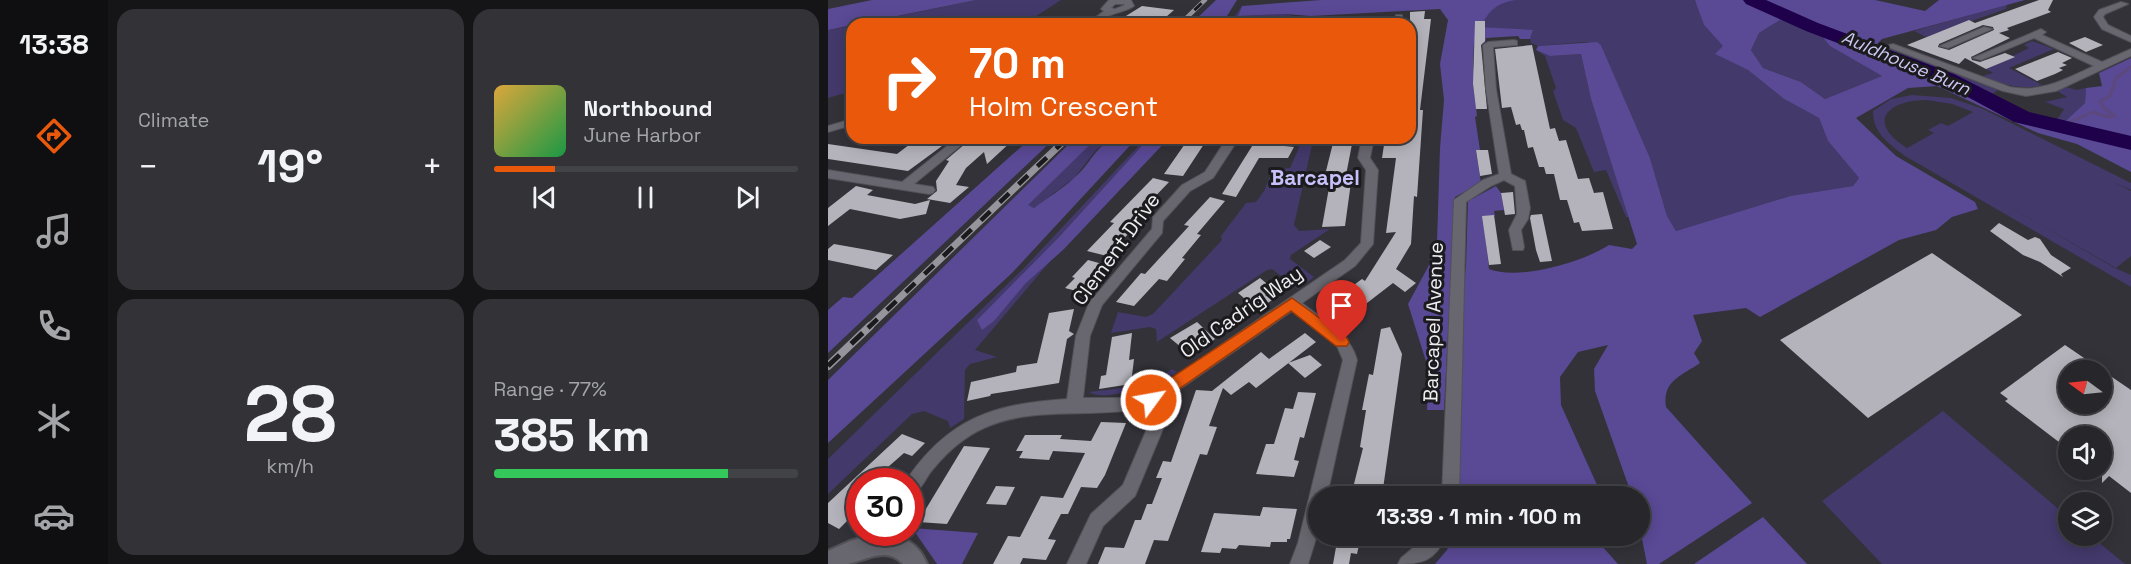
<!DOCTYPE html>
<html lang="en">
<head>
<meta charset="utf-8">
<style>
  :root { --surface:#26262b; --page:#323237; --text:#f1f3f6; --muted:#a4a5a9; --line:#424347; --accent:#ea580c }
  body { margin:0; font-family:"Space Grotesk",sans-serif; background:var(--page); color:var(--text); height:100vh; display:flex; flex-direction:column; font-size:22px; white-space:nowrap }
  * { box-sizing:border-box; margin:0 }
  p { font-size:20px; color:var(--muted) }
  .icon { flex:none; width:33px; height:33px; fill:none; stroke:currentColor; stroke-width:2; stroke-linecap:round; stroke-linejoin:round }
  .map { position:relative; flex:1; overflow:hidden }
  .drawer { display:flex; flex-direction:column; gap:9px; padding:9px; background:#151518; width:720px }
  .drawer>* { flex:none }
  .guide { position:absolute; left:18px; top:18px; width:570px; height:126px; border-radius:18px; box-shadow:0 3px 15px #0003,0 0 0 2px var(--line); background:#ea580c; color:#fff; overflow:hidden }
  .needle { width:39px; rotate:285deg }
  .fabs { position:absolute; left:1230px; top:360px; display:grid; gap:12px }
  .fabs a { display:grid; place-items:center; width:54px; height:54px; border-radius:50%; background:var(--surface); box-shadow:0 3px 15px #0003,0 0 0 2px var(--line); font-size:30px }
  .speed { position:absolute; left:18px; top:468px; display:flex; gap:12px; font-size:30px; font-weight:700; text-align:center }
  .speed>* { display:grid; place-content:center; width:78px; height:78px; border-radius:50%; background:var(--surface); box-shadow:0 3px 15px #0003,0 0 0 2px var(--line); line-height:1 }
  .speed .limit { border:9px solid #d22; background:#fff; color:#111 }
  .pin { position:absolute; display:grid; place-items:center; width:51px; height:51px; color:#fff; margin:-62px -26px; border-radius:50% 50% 50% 0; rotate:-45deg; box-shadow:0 0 6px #0007 }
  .pin .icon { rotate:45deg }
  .me { position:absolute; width:66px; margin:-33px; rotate:58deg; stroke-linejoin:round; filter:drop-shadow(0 0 4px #0008) }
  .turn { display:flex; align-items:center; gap:21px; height:126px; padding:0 24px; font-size:27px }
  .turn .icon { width:78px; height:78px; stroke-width:2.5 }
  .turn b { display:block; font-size:42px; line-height:51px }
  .big { font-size:45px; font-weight:800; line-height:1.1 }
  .drawer .tile { flex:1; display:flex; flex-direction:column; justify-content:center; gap:9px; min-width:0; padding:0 21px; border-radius:18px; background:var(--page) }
  .drawer .dial { align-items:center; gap:0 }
  .dial b { font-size:78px; line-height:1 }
  .song { display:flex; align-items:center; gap:18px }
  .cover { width:72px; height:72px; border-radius:9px; background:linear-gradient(135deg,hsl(40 70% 55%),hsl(140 70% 35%)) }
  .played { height:6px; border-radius:3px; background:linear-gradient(90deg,var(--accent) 20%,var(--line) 20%) }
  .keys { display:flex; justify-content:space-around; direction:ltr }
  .heat { display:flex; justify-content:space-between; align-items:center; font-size:33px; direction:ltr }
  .charge { height:9px; border-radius:4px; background:linear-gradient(90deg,#34c759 77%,var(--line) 0) }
  .drawer .tiles { flex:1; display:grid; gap:9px; grid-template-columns:repeat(2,1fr) }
  .trip { position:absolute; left:480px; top:486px; width:342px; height:60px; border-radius:30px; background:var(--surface); box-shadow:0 3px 15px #0003,0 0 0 2px var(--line); font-weight:800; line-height:60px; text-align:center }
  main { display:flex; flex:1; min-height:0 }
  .menu { display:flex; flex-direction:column; width:108px; justify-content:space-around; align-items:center; background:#0f0f11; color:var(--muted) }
  .menu .icon { width:42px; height:42px }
  .menu .on { color:var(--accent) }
  .menu b { font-size:27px; color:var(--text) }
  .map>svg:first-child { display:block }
</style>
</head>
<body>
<main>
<nav class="menu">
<b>13:38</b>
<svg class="icon on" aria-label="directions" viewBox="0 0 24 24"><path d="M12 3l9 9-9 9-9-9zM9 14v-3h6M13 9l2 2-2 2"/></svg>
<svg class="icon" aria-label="music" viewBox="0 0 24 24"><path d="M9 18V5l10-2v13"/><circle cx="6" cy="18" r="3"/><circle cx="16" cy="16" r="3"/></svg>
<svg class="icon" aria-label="phone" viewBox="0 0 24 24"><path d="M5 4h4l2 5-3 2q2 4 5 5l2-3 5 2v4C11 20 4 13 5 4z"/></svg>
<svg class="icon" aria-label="climate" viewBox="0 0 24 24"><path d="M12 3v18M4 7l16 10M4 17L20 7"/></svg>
<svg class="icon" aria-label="car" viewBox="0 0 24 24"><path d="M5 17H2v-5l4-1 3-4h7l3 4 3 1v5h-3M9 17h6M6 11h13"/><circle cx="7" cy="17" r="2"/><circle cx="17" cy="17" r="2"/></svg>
</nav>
<section class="drawer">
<div class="tiles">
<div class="tile"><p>Climate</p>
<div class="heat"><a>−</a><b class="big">19°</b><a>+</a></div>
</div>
<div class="tile">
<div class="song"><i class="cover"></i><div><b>Northbound</b><p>June Harbor</p></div></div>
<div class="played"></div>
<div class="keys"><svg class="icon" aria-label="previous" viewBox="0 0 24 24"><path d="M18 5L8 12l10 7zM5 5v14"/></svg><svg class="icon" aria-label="pause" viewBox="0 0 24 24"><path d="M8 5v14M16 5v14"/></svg><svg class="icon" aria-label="next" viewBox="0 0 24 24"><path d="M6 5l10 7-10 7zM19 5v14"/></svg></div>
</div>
<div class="tile dial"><b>28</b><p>km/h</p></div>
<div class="tile"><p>Range · 77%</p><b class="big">385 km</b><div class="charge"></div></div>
</div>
</section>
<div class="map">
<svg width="1303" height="564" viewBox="0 0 1303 564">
  <rect width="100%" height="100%" fill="#333239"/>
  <path fill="#43396b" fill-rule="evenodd" d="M148,0H233L196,24H32Z
    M689,0H868L876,25L896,46L888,54L920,70L956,99L991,118L1000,141L1031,178L1025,186L962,196L848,231L839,216L822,158L773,45L757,42L710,46L703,43L702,39L705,31L653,27C661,10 670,1 689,0Z
    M1179,4L1178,9L1098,37L1086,31Z
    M414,6L410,16L457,14L469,17L467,24H401Z
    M952,20L993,35L1003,46L1054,76L997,99L973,82L935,68L923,50L931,33Z
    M24,26V91L0,98V30Z
    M1204,41L1226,49L1181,68L1214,85C1195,91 1172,84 1155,76L1165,73L1158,69L1201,48L1196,45Z
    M1054,45L1169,88L1170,90L1163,95L1169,101L1227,123L1236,109L1217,102L1239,97L1229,91L1238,87L1249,90L1258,88L1257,103L1233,125L1303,67L1231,127L1194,117L1149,94L1154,91L1129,77Z
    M708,50L722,56L753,54L763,99L801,217H798L778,170L766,172L748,128L735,120L725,91L728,88L717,56Z
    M1084,95L1123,98L1155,109L1303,183V190L1287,183L1303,191V256L1288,268L1175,203L1285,267L1303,275V287L1077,156C1060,143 1045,133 1045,111L1063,99ZM1099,100L1124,104L1145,112L1120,126L1113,123L1100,130L1106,133L1079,148C1037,122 1060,100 1099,100Z
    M269,138H289L269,149L246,178L206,208L199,205Z
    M318,138H321L231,237L149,320L197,284L224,259L147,350L169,357L142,364L137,370L136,419L122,428L120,421L96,411L84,414L0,494V459L196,268Z
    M472,145H484L466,225L471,231L502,229L463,255L462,259L486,277L470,289L444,269L439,270L329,342L328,329L322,327L283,333L290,312L318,317L325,314L394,240L393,236L418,203L428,202L436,191L445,170L462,168Z
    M344,369L349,372L324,389C304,388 277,401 261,392L319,385Z
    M1115,411L1240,517V536H1263L1297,564H1054L994,501Z"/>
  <path fill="#5a4995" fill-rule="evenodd" d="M44,0H148L0,30V9Z
    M388,0H409L394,24H363Z
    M689,0C670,2 661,10 653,27L705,30L702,39H692L690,36L658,38L657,43H646L645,66L648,84L645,85L649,116L647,117L652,150L648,151L653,183L627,197L616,410H599L601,371L580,304L600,267L609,242L612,148L616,100L612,64L620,20L612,9L483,16L457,14L410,16L414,6L493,0Z
    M867,0H1047L1097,11L1111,0H1197L1054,39L1049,44L1129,77L1155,90L1149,94L1194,117L1231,127L1257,103L1258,88L1274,86L1271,73L1303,58V172L1249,144L1210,133L1109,86L1080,88L1028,118L1068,156L1147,202L1150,209L1124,217L1108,230L1071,240L932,317L918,308L865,315L874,341L866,353L872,363C853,376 834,381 838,407L924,503L831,564H819L812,529V496H804L767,391L766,369L780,345L750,352L732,377L733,405L774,496H630L633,316L638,266L640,201L668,186L673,193L676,210L666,211L667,216H655L661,269C691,281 755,262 781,245L804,249L809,244L763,99L753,54L722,56L708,50L710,46L769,42L773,45L822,158L839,216L848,231L962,196L1025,186L1031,178L1000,141L991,118L956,99L920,70L887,54L895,46L876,25ZM952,20L993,35L1002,46L1054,76L997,99L973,82L935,68L923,50L931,33Z
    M203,138H227L0,353V310L15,297L24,298Z
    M247,138H269L200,205L206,208C219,198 233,190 245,179C272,156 264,138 309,138L184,273L0,443V380Z
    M321,138H341L236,249L197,284L166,321L154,330L149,320L231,237Z
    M935,517L979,564H866Z
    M84,528L150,533L134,564H109Z
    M624,536H765L790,564H607L619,550Z"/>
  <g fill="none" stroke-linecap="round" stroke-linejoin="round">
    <path stroke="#5c487c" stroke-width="3" d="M1231,127L1265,112L1280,117L1287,116L1276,108L1272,101L1282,96L1288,78L1303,67"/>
    <path fill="#1e014a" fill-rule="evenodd" d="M915,0H938L990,23L1126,74L1201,112L1303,136V150L1186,122L1112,82L978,31L918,4Z"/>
  </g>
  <path fill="#b4b3bb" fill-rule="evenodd" d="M1211,0H1225L1220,10L1223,12L1179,28L1181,30L1171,33L1182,38L1143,57L1144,60L1152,62L1177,53L1187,57L1158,69L1137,58L1131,64L1079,45L1141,20L1147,23ZM1155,25L1165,27L1166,30L1121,50L1110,47L1111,44Z
    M314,6L346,10L330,24H285Z
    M597,11L596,19H603L592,110H595L589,197L586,196L583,244L568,269L588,283L577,292L565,283L513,323L496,307L534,279L537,281L568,232L558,233L568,158H554L556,145H563L564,138H582V12Z
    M647,21H657V41L653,45L659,109H648L645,84Z
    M1257,37L1275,45L1258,52L1241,43Z
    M704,45L722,129L727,128L731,141L738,140L750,179L761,178L766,193L775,192L785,229L754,231L751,222L746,223L739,200H732L726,174H718L716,167H711L705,147L700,148L696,130H694L692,124L688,125L683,107L674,108L667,49Z
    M1230,52L1244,58L1234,63L1239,65L1231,68L1235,70L1227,74L1209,81L1187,69Z
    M90,138H125L80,171L0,159V144L69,154Z
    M144,138L185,140L159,164L156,152L138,168L128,185L141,187L122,203L99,199L109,191L108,181L121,161L118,160Z
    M361,138H380L355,176L336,174Z
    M506,139H525L518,175H524L517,226L494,227L504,171H498Z
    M426,143L466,147L460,158H431L408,197L394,194Z
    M648,150H660L664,174L652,176Z
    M325,178L341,182L294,231L301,233L279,256L259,251L286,223L282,222Z
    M28,186L45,190L39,195L87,204L102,200L98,214L72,219L22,209L0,226V208Z
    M685,192L687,214L677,215L673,193Z
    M382,197L397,201L369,234L373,235L354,258L357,259L339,281L331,279L306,306L288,302L313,273L317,274L340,249L361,226L356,225Z
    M714,214L724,261L712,262L708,250L702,218L703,215Z
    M666,215L673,264L661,265L654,216Z
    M1171,223L1200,240L1207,237L1212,239L1223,255L1243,268L1233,274L1235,277L1212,262L1195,255L1162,231Z
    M492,240L503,247L486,258L476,251Z
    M6,244L40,250L65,255L48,270L0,260V249Z
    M1104,253L1194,315L1040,418L952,340Z
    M260,260L282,266L262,291L256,293L237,288L247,278L244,277Z
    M432,278L444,288L437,295L444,300L430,310L410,293Z
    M246,309L241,331L246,334L239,339L231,383L163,394L162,396L139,401L143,382L188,372L189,366L209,363L221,313Z
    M369,322L387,339L372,350L366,344L354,348L342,338Z
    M562,327L574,354L554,496H523L535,448L532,447L538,410H534L541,374L545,375L553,329Z
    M304,333L301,360L306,359L303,384L271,389L273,376L278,375L284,337Z
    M477,333L488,342L428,388L421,382L403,395L395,388L381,426L389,427L379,455L372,454L340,541L326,540L317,564H270L277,547L296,548L307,520H313L319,504H324L334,478H328L335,461L343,462L368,390L384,391L433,352L441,359Z
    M1237,345L1303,390V493L1281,476L1274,483V436H1240V449L1177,401L1180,399L1172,393ZM1240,370H1274V404H1240Z
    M482,355L494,365L477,378L460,363Z
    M470,392L488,393L476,438L472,437L466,460L471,461L466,477L428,474L438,444H446L457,408L465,409Z
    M273,422L298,423L277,475L269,488L253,487L240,514H233L220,539L228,540L218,560L195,558L192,564H165L180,536L192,537L213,496L235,498L257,453L225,451L221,460L191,458L195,451H188L197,435H234L232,439L263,441Z
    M74,434L97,443L84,456L76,453L43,482H32V495L16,510L25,515L11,529L0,523V503Z
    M136,446L162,448L119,524L90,522Z
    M168,486L187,487L178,505L158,504Z
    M435,507L469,509L462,539H459V542H443L442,547L411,545L408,549L394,548L392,553L373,552L386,513L432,516Z
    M510,536H533L529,554L523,553L521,564H505Z"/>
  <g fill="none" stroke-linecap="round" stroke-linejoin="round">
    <defs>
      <path id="minor" d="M281,0H303L306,6C299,11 290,12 283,15C272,19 274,24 259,24L276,11L273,9ZM287,4H296L297,5L287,9L283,8Z
        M1293,2L1300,4L1277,14L1275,17L1280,25L1303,36V42L1274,29L1266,17L1271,10Z
        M568,15H574L575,24H565Z
        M471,18H477L478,24H468Z
        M1156,27L1164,29L1120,48L1112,46Z
        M1213,29L1218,32L1214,35L1274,62L1303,49V56L1228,91L1198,96L1175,91L1057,46L1065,44L1182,87C1214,93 1237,79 1266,66L1206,38L1153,60L1145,58Z
        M686,40L689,41V45L665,47L668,89L683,174L697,181L702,208L700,219L693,230L696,247L695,250H685L681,230L689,214L687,186L676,180L663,186L638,202L631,496H614L626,200L655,180L671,174L658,89L655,45L660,42Z
        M24,119V125L0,132V126Z
        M129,138H142L86,184L105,187L107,190L105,193L101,194L0,178V170L74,182Z
        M399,138H411L385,178L362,191L335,221L334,233L274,305L262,336L255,398H298L323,393L517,260L533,243L538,170L530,158L534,138H546L542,158L550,170L545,244L527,266L474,303C495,320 522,333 529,360L499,496H490V532L480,564H462L470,543L515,360L509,346L464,311L332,403L337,424L307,496L275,526L258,564H239L263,514L295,485L321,424L317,408C264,419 207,405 156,428C136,437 120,451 106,468C98,476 94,491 82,496V482H77C120,418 165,404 239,399L248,336L261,303L324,229L325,217L354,185L377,172Z
        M599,536H618C607,561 594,564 570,564L573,558Z"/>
      <path id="tertiary" d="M47,534C71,533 90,541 99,564H75C59,546 38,560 20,564C14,564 6,564 0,564V551L22,541Z"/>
    </defs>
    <use href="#minor" stroke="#525157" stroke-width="2"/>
    <use href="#tertiary" stroke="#525157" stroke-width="4"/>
    <use href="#minor" fill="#68676f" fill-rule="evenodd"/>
    <use href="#tertiary" fill="#68676f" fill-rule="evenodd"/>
    <defs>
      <path id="rail-far2" d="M352,24L377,0
        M233,144L239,138"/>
      <path id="rail-far1" d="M40,328L235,142"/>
      <path id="rail" d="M0,366L42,326"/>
    </defs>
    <use href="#rail-far2" stroke="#96959b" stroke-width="4.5"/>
    <use href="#rail-far1" stroke="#96959b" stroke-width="7"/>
    <use href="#rail" stroke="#96959b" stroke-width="8"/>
    <use href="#rail-far2" stroke="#1b1a1d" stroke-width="3" stroke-dasharray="10" stroke-linecap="butt"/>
    <use href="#rail-far1" stroke="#1b1a1d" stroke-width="4.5" stroke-dasharray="13" stroke-linecap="butt"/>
    <use href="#rail" stroke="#1b1a1d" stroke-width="5" stroke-dasharray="16" stroke-linecap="butt"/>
  </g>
  <path fill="#ea580c" stroke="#983908" stroke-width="1.5" d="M464,298L519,338L521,342L519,346H508L463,311L328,405L323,407L317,405L315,400L317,395Z"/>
  <g text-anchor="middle" stroke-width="6" stroke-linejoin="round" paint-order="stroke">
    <g font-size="18" font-style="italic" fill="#cdc8f3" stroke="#1b1a1d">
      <text transform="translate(1078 63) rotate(23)" y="6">Auldhouse Burn</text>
    </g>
    <g font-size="20" fill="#eeedf2" stroke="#1b1a1d">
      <text transform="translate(288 249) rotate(-54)" y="7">Clement Drive</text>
      <text transform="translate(413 312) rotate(-35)" y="7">Old Cadrig Way</text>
      <text transform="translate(605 322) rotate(-88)" y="7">Barcapel Avenue</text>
    </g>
    <g font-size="21" font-weight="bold" fill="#c8c0fa" stroke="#1b1a1d">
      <text x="487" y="185">Barcapel</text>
    </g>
  </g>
</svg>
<div class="fabs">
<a><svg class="needle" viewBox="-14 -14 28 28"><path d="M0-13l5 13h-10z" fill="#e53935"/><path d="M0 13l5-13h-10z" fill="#a4a5a9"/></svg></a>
<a><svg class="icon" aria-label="sound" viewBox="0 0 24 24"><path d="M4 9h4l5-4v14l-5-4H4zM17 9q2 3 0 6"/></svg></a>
<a><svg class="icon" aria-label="layers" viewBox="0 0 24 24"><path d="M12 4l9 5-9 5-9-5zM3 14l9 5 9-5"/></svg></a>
</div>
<div class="speed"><div class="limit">30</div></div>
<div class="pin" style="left:514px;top:342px;background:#d93025"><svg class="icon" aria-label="arrive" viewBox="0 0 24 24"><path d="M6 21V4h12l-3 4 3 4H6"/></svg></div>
<svg class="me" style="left:323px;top:400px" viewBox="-20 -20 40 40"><circle r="17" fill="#ea580c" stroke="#fff" stroke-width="3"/><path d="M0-11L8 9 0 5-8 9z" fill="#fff"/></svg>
<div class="trip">13:39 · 1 min · 100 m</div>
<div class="guide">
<div class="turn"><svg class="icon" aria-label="right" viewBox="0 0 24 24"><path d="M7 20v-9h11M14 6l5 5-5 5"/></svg><div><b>70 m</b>Holm Crescent</div></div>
</div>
</div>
</main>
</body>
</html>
